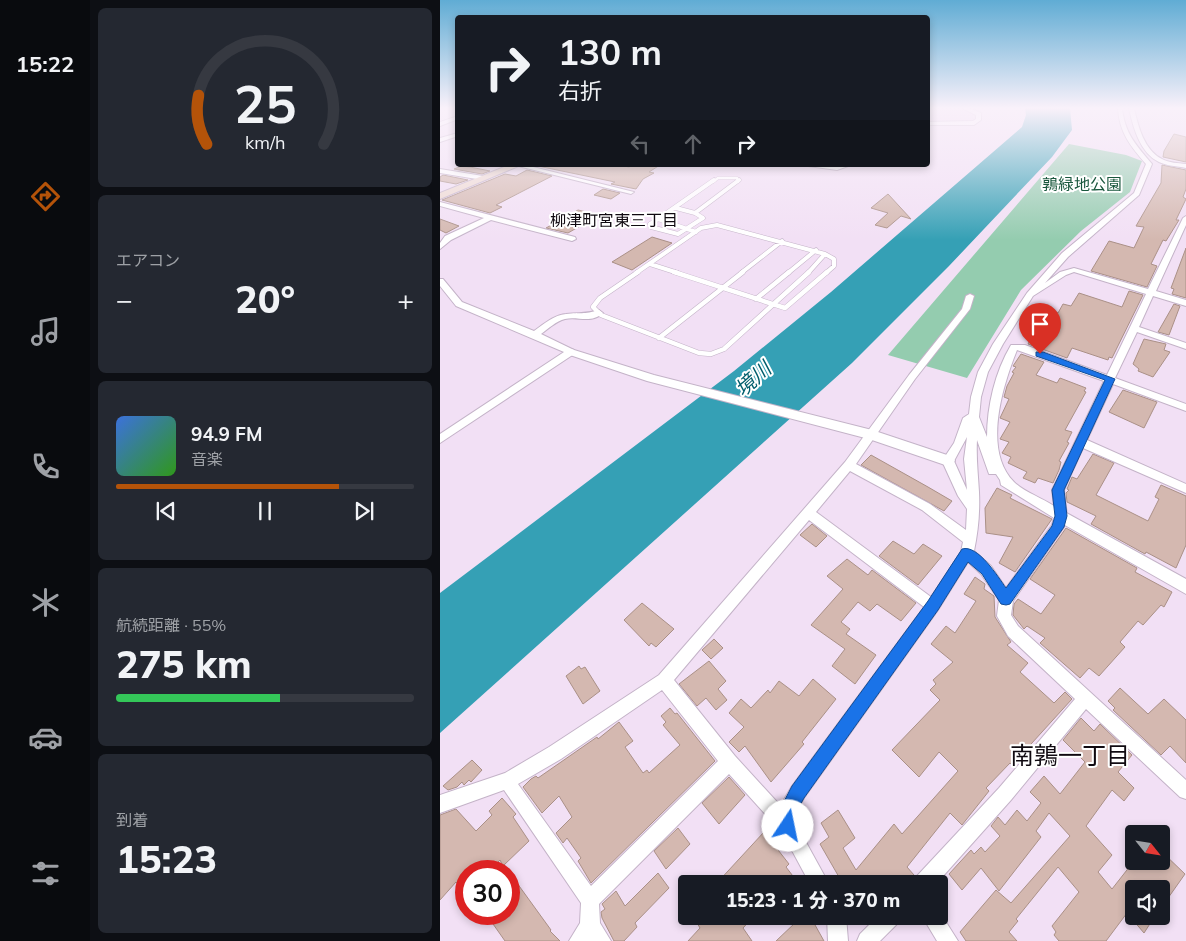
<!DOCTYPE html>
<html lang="ja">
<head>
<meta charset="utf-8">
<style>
  :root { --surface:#171b24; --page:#242831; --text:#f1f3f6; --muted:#9ea1a6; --line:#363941; --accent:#b45309 }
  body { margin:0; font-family:Mulish,"Noto Sans JP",sans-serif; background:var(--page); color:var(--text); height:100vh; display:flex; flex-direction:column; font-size:19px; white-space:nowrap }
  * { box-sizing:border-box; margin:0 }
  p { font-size:16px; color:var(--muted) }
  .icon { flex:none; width:28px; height:28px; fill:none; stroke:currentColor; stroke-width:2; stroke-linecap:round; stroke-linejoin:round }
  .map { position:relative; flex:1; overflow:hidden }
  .details { display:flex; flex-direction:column; gap:8px; padding:8px; background:#0d0f14; width:350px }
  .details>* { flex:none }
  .banner { position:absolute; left:15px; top:15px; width:475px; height:152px; border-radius:5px; box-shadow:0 2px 8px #0003; background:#171b24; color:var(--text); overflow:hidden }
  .needle { width:32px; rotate:120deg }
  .buttons { position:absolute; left:685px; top:825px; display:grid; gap:10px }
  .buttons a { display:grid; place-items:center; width:45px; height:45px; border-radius:5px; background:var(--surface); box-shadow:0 2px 8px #0003; font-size:25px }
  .speed { position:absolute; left:15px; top:860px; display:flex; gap:10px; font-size:25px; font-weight:700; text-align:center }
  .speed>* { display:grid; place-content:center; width:65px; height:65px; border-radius:50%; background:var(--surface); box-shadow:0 2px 8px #0003; line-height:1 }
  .speed .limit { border:8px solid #d22; background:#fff; color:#111 }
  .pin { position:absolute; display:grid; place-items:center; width:42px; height:42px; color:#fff; margin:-51px -21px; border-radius:50% 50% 50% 0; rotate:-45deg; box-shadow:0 0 5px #0007 }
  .pin .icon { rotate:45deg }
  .me { position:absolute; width:55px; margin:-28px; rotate:11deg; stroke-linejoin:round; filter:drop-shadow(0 0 4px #0008) }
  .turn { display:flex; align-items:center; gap:18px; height:105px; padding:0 20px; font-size:22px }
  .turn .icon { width:65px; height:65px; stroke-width:2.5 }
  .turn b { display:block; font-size:35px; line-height:42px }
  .lanes { display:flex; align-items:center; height:48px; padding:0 20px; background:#0003; justify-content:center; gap:25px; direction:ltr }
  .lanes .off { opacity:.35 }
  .big { font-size:38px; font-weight:800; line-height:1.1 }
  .details .widget { flex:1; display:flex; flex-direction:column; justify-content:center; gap:8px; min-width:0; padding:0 18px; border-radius:8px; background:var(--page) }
  .details .dial { align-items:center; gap:0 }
  .dial svg { height:130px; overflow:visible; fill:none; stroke:var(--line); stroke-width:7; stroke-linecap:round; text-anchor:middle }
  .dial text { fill:var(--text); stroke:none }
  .song { display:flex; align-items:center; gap:15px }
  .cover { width:60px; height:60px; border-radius:8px; background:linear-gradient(135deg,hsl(220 70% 55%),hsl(110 70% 35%)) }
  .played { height:5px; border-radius:2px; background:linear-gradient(90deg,var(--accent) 75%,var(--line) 75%) }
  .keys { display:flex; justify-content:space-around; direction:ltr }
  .heat { display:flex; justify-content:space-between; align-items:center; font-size:28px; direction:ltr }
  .charge { height:8px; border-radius:4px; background:linear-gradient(90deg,#34c759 55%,var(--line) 0) }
  .trip { position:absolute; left:238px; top:875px; width:270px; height:50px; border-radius:5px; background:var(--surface); box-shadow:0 2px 8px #0003; font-weight:800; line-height:50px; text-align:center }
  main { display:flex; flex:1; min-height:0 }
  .dock { display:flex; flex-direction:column; width:90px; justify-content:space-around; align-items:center; background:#090b0e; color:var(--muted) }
  .dock .icon { width:35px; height:35px }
  .dock .on { color:var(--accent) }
  .dock b { font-size:22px; color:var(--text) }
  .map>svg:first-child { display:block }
</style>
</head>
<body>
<main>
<nav class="dock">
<b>15:22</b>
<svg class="icon on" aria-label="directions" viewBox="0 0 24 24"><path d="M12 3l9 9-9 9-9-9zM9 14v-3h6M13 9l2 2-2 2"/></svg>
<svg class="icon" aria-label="music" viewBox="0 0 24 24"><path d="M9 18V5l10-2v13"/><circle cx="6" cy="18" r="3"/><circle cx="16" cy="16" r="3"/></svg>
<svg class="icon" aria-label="phone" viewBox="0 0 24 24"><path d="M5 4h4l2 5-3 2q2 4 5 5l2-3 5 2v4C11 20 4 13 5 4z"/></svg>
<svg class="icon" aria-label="climate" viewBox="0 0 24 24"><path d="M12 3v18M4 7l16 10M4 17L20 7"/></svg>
<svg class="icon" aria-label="car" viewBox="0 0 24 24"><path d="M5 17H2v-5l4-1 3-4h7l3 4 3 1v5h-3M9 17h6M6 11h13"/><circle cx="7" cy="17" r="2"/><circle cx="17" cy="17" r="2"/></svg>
<svg class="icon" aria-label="filters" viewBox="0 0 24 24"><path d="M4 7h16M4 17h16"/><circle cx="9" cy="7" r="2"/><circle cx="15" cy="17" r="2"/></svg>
</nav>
<section class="details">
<div class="widget dial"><svg viewBox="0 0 100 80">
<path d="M14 69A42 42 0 1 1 86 69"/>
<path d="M14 69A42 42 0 0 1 9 39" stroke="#b45309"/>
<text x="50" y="56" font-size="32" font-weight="700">25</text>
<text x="50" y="72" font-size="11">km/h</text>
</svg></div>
<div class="widget"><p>エアコン</p>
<div class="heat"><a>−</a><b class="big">20°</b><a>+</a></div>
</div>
<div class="widget">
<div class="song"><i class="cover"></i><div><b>94.9 FM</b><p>音楽</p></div></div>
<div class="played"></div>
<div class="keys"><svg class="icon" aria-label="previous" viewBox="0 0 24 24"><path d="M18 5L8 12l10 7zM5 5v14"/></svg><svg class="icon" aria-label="pause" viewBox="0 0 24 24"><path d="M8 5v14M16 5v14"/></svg><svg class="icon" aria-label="next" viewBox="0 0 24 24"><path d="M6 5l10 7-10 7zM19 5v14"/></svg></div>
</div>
<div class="widget"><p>航続距離 · 55%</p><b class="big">275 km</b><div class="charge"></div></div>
<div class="widget"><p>到着</p><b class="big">15:23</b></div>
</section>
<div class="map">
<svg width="746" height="941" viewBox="0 0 746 941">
  <rect width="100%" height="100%" fill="#f2e0f5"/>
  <path fill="#ebd4ef" d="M488,108H522L537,114L536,121L488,122Z"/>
  <path fill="#94ccaf" d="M629,144L686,155L702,161L690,192L641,231L581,290L527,378L448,355Z"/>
  <path fill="#35a0b5" d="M585,108H630L632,130L612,157L509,266L412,363L0,733V593L294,371L391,292L582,127L586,115Z"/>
  <path fill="#d4b8b0" stroke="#aa9087" d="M734,134L746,137V162L723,157L724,151Z
    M93,165H178L189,167L193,165H220L209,172L214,173L203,179L196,189L171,184L175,182Z
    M722,165L746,170V189L743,197L746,199L736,220H739L726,241L723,240L711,264L717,266L707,287L651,271L669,241L694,248L704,227L696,226L721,183Z
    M22,166L30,167L50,171L42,174L14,169Z
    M87,170L112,176L56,205L62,207L50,213L2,200L65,174L76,176Z
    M3,175L28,180L16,184L0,181V177Z
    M163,189L180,193L171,199L154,195Z
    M448,194L471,219L461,216L447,228L435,225L448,213L431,208Z
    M138,210L159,215L128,233L106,228Z
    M0,219L19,226L6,233L0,230Z
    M212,237L232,243L192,270L172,262Z
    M746,248V298L732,294L734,289L731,288Z
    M689,291L703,295L672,358L669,357L668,360L632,348L627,358L588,344L598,325L602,326L613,311L618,313L623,304L631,306L639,293L682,307Z
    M734,304L740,306L729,335L718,332Z
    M704,339L726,344L724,350L730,352L713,377L698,371L699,369L693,364Z
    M581,354L604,362L596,375L617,383L620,378L646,388L644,391L646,392L625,430L632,432L627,442L629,443L619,461L621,462L619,470L613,483L598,478L595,483L583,478L587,472L568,463L571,457L562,453L569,442L560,439L570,422L560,418L569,399L564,397L567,386L574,373L572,372L576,367L573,366Z
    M683,390L717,402L704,428L669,412Z
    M653,454L674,463L656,495L708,521L719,499L715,497L721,485L746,496V545L736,568L706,552L705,554L651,524L656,516L627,502L626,493L629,490L627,489L632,477L637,479Z
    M431,455L488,487L512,501L504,511L421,465Z
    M557,488L572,495L570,498L612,519L575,572L559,563L573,537L546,533L545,508Z
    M372,524L387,536L376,547L360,535Z
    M626,528L697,568L695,572L732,592L724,607L721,605L703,625L698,621L680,642L685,647L659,676L649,668L640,678L600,643L605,638L587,626L584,629L573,615L574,604L578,599L601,614L615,595L590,579Z
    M453,541L474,554L483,544L502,556L478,585L439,556Z
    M407,559L428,575L432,570L476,603L461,621L437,604L430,611L418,602L401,622L410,629L406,634L436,655L415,684L392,666L405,649L371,625L403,589L387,576Z
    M535,577L545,584L544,589L554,596L555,617L571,642L567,645L588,663L580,672L614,703L625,692L632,699L572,765L570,763L546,788L549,791L522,825L510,813L467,867L474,875L467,884H403L380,844L389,837L381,823L398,810L415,838L403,848L416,870L454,824L462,834L518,771L499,752L479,777L452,750L500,700L490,690L496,684L493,680L513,662L491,644L506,626L515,633L536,601L524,594Z
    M202,603L234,629L216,647L211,643L209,646L184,620Z
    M274,639L283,648L271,659L262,650Z
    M269,661L286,681L278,689L287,700L276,710L266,698L257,706L239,684Z
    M139,666L141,669L145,667L160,691L143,704L126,676Z
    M373,679L396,699L362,742L364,744L331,782L305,746L299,752L289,742L304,727L289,713L301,699L311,708L328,690L330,693L339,681L359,696Z
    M680,688L708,714L724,699L746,720V763L730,746L721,755L673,710L675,708L668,701Z
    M230,708L235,714L237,713L275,761L151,883L138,861L141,858L127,838L123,843L116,833L132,817L119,796L102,813L83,787L91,779L96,776L98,778L157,737L158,739L179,722L193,741L185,747L203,773L207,770L209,773L240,745L223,725L226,722L221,716Z
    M641,718L654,731L660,724L692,755L678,772L694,788L684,801L672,790L646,826L672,855L658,872L672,889L694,861H721V851L745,874L721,908V889H694V916H715L704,933L687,913L666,941H619L614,935L616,932L612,926L639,892L618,867L576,919L578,921L569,932L577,941H526L520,932L556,890L571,903L630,836L609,813L596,831L601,837L559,891L541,868L522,890L509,874L531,850L534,854L541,847L545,852L560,836L551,826L558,817L565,825L577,810L587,821L601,803L590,792L604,776L620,794L645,762L623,740Z
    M32,760L42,770L31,782L29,780L24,785L22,782L17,787L8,790L3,786Z
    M289,777L305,795L279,824L262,803Z
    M62,798L76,814L73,817L89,841L63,866L60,860L49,871H26V895L16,882L0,900V815L16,809L36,831L52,815L49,811Z
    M238,828L250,844L226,869L214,851Z
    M324,832L349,864L346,867L359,884H276Z
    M69,872L111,930L110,931L120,941H65L46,914H69Z
    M218,873L229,888L195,923L197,927L184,941H174L162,918L161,912L165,909L162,904L176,891L185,906Z
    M253,916H314L303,928L312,941H248L260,928Z
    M352,916H370L384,941H336L356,922Z"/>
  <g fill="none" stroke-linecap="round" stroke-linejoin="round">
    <defs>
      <path id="service-far2" d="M273,182L278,178H297L298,182"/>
      <path id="service-far1" d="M255,213L299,180
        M218,219L210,224L211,227L238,234L263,218L255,213L236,208
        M256,232L218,219L274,180
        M385,254L394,259V266L386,273
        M210,264L238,273
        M196,273L261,228L277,225L385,254L368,273
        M301,273L342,241
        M348,273L376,250"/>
      <path id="service" d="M198,272L160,298L153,307L161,315L259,353L271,354L284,349L369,272
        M234,272L345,308L387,272
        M316,299L349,272
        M219,338L303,272"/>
      <path id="minor" d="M522,108H529L541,113V120L534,125H488V122L533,121L536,119V115Z
        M678,108H682C685,134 696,145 712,164L699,195L628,257L605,283L620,272L634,268L708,289L743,218L746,216V225L716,291L746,300V306L713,296L699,327L746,343V349L697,332L675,378L746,404V411L673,384L647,440L746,484V493L643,448L624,490L627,516L624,527L573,601L571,615L578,626L746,780V799L740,797L646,709L571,800L496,884H474L476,877L559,788L635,699L568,636L557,616L559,600L541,574L528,562L498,610L364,798L355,814L356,824L389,884H370L342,832L338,820L327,816L289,774L159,904L160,923L171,941H129L140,923L141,903L64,790L0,813V795L65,773L109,747L219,675L405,462L469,375L522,309L526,296L530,294L534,296L530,309L475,379L416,464L490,504L526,530L527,509L518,496L502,461L514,443L523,418L529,414L531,397L538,372L553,344L587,293L622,253L694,193L706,164C691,147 679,132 678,108ZM634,272L706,294L667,375L585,345H571C555,372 547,406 547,437L539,417L541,397L548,372L563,344L593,296L626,275ZM577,350L664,381L612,490L614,506C602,498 584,492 574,482C542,450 563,385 577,350ZM527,437L524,459L527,490L514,461ZM537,440L549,474H556L560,480L561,485L614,518L612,525L566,588L551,566L534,551C538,532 540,512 539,492C538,474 536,458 537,440ZM410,471L482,510L523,542L521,552L491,597L376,512ZM369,520L484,607L352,786L342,803H338L295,756L234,680ZM222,690L278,761L151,886L78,784L121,759Z
        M689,108H694C698,126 704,150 722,159C729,163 738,163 746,164V168C737,166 727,166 719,162C700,153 693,127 689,108Z
        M18,116V119L0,126V122Z
        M18,133V136L0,142V138Z
        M74,165H85L194,192L191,194Z
        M361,165H411L397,170Z
        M0,169L43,176L46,178L43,180L0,173Z
        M0,202L135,237L136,239L132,241L51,220L11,240L0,249V243L5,236L44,218L0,206Z
        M0,279H3L22,302L94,331C104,324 114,315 126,314C141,312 143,315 159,310L163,313C151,324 138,316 125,319C116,321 108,329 101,334L134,350V354L0,443V434L124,352L16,306L0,286Z
        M499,911L518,941H497L482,916H499Z
        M387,916H406L408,941H388Z
        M438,916H460L458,923L440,941H417L420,934Z"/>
      <path id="tertiary" d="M131,349L214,375L432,430L513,457L515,461L508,466L429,439L207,381L127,354L125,352Z
        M621,510L746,579V594L616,520L614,516L616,512Z"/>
      <path id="secondary" d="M69,165H81L0,199V193Z"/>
    </defs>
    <use href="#service-far2" stroke="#c4b3c8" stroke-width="3"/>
    <use href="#service-far1" stroke="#c4b3c8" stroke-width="5"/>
    <use href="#service" stroke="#c4b3c8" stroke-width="5.5"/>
    <use href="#minor" stroke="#c4b3c8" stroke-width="2"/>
    <use href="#tertiary" stroke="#c4b3c8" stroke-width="2"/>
    <use href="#secondary" stroke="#c4b3c8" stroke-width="2"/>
    <use href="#service-far2" stroke="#fff" stroke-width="2.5"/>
    <use href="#service-far1" stroke="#fff" stroke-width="4"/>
    <use href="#service" stroke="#fff" stroke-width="4.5"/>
    <use href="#minor" fill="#fff" fill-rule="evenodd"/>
    <use href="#tertiary" fill="#fff" fill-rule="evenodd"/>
    <use href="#secondary" fill="#eedad2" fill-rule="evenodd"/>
  </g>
  <linearGradient id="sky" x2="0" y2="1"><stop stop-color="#60acd4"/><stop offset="0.45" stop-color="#f9f1fa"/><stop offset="1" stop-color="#f9f1fa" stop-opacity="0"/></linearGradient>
  <rect width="746" height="240" fill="url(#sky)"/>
  <path fill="#1a73e8" stroke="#114b97" d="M596,352H603L675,379L624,490L627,516L624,527L570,604L566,605L561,604L542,574L528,562L498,610L364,798L355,814L357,826L354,832L348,835L342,832L338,813L352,786L488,601L522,549C538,544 558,577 566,588L612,526L615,516L612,490L665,380L596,356Z"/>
  <g text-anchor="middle" stroke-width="4" stroke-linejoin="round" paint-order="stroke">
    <g font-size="16" fill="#19573d" stroke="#fff">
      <text x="642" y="190">鶉緑地公園</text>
    </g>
    <g font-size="16" fill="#100a11" stroke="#fff">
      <text x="174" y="226">柳津町宮東三丁目</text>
    </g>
    <g font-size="20" font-style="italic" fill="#005d6c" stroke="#fff">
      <text transform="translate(313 379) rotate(-42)" y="7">境川</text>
    </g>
    <g font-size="24" fill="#100a11" stroke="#fff">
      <text x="630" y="764">南鶉一丁目</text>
    </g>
  </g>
</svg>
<div class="buttons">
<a><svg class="needle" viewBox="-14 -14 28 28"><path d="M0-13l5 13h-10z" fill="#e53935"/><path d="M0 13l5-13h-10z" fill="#9ea1a6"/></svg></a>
<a><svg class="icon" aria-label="sound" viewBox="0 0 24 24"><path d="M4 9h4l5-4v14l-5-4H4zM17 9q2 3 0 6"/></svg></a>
</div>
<div class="speed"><div class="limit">30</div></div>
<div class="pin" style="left:600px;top:354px;background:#d93025"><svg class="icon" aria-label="arrive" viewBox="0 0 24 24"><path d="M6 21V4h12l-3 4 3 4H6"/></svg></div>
<svg class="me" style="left:348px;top:826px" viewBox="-20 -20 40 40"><circle r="19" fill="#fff"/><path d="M0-13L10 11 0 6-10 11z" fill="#1a73e8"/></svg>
<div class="trip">15:23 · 1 分 · 370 m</div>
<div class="banner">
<div class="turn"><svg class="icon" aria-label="right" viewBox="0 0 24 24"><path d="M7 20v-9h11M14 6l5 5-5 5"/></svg><div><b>130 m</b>右折</div></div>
<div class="lanes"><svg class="icon off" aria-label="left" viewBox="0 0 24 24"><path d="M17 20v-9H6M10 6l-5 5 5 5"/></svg><svg class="icon off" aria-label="ahead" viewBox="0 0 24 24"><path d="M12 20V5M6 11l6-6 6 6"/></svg><svg class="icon" aria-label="right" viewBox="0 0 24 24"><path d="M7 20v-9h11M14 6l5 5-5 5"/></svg></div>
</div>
</div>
</main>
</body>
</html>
